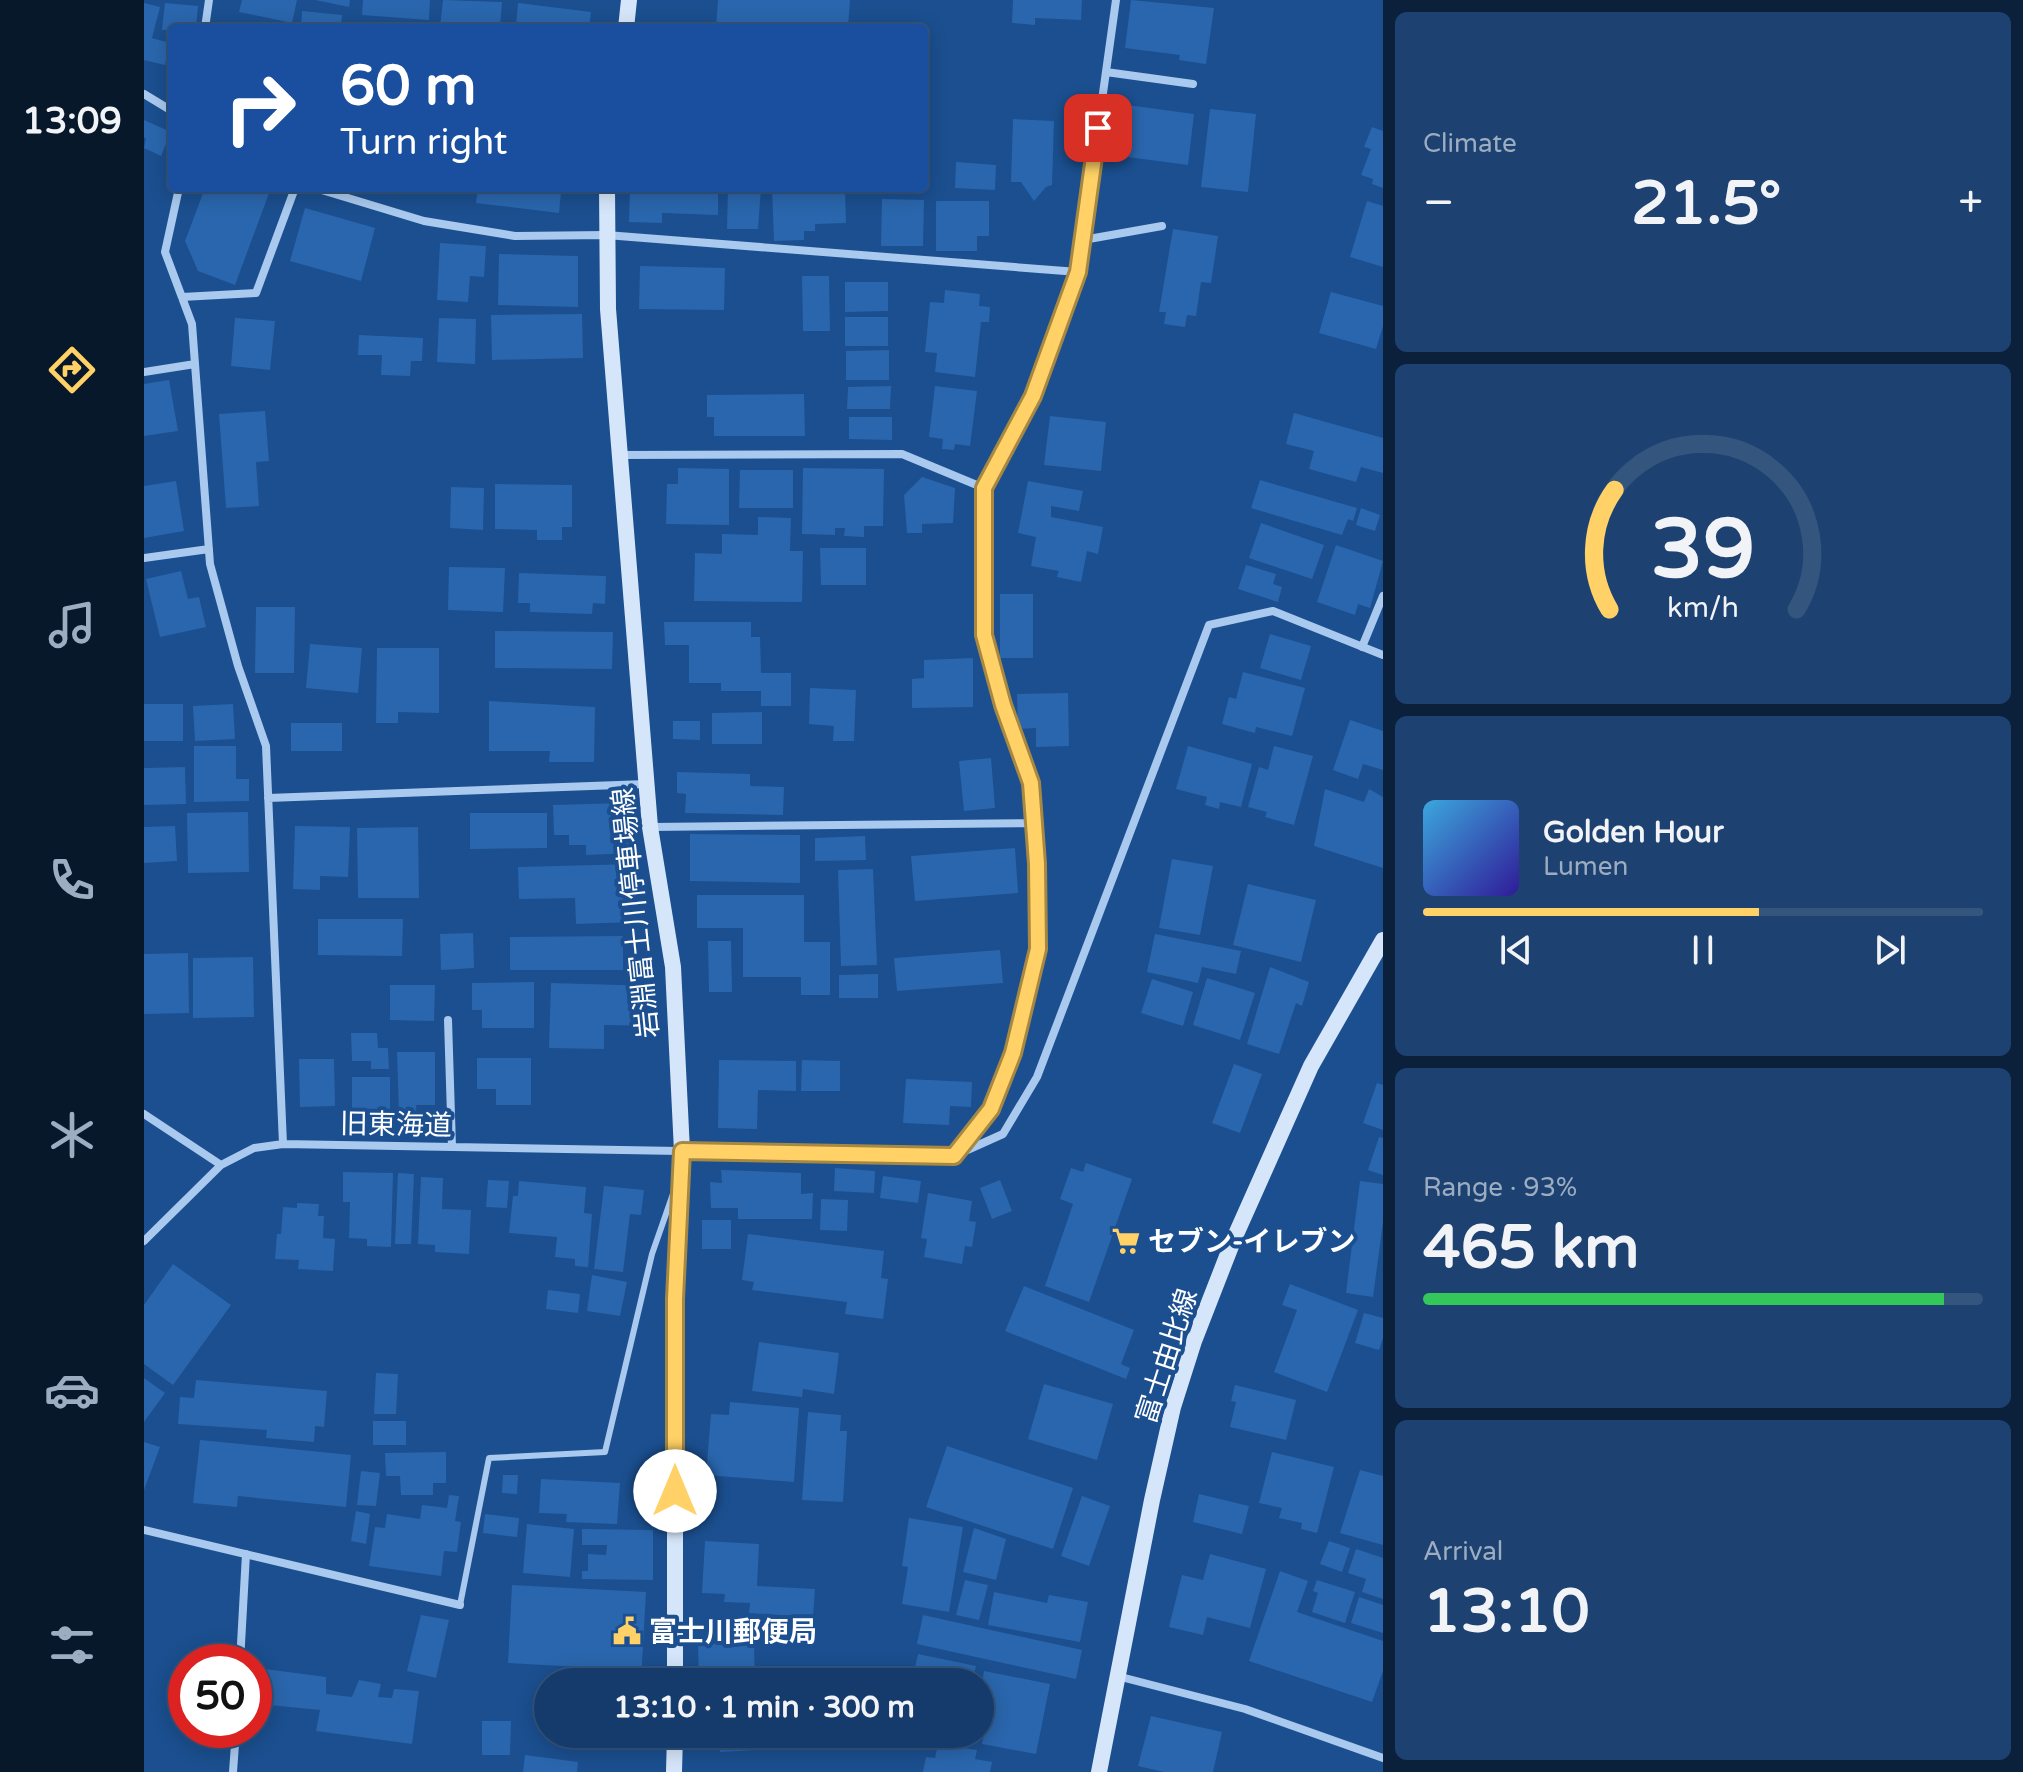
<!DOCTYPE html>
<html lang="en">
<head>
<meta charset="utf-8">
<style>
  :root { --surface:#143b6b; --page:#1d4271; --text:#f1f3f6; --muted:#9dadc1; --line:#33557e; --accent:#ffd166 }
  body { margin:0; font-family:"Varela Round","Noto Sans JP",sans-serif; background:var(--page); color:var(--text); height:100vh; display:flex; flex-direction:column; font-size:30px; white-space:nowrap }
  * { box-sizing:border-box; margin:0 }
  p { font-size:26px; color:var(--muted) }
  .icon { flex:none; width:44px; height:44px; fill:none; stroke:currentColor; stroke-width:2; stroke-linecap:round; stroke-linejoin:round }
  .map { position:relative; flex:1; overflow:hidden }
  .details { display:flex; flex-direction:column; gap:12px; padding:12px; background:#0b203b; width:640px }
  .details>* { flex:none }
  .hud { position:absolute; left:24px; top:24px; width:760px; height:168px; border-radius:8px; box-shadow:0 4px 20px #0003,0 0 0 2px var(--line); background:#1a4fa0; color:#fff; overflow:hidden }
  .speed { position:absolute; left:24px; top:1644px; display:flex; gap:16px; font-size:40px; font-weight:700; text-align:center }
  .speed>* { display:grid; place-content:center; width:104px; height:104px; border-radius:50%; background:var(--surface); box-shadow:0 4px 20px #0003,0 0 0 2px var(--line); line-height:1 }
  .speed .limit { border:12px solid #d22; background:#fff; color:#111 }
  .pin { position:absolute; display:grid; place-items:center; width:68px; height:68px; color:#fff; margin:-34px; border-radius:16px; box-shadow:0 4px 12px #0006 }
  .me { position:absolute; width:88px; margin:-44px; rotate:0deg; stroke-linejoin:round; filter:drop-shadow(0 0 6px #0008) }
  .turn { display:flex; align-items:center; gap:28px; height:168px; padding:0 40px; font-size:36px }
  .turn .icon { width:104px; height:104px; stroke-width:2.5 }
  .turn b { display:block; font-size:56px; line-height:68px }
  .big { font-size:60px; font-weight:700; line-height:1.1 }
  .details .card { flex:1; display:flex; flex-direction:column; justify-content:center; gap:12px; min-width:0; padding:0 28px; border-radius:12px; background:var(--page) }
  .details .dial { align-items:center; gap:0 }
  .dial svg { height:208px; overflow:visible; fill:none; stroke:var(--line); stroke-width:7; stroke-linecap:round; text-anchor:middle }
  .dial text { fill:var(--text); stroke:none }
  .song { display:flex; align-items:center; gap:24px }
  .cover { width:96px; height:96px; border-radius:12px; background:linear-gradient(135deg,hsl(200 70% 55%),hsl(250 70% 35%)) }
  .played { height:8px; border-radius:4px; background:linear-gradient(90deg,var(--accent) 60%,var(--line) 60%) }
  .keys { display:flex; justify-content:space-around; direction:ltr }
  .heat { display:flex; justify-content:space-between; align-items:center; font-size:44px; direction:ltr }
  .charge { height:12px; border-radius:6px; background:linear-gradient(90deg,#34c759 93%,var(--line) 0) }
  .trip { position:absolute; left:390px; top:1668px; width:460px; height:80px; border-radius:40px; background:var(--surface); box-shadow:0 4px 20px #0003,0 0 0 2px var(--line); font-weight:700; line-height:80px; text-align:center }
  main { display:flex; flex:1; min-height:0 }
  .tab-bar { display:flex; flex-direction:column; width:144px; justify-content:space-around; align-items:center; background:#08182b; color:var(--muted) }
  .tab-bar .icon { width:56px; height:56px }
  .tab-bar .on { color:var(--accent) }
  .tab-bar b { font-size:36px; color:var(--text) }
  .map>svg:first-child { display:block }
</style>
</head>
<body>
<main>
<nav class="tab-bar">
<b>13:09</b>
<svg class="icon on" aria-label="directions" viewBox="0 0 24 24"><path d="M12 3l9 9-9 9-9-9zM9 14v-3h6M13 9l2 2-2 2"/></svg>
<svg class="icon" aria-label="music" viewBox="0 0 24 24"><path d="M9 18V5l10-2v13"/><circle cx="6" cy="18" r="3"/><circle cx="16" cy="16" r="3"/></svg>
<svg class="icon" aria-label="phone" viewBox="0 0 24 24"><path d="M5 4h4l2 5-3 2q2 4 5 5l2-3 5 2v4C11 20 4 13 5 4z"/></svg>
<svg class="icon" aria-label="climate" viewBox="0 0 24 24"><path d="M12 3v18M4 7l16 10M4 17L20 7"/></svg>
<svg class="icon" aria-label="car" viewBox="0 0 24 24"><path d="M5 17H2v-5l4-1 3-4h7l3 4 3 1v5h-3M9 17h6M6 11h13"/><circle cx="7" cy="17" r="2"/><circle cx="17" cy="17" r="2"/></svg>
<svg class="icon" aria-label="filters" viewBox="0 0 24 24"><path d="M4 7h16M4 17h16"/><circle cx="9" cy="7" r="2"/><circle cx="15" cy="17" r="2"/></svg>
</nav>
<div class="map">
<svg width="1239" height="1772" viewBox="0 0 1239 1772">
  <rect width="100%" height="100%" fill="#1b4f8f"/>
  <path fill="#2a66ad" d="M98,0H153L148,23L95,12Z
    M171,0H206L205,7Z
    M219,0H286L285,20L218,15Z
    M299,0L358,2L356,28H296Z
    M574,0H706L704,28H572Z
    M869,0H938L937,20L891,18V25L868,23Z
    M987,0L1070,8L1062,64L1035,60L1036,55L981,48Z
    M0,3L16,7L8,38L26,43L21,65L0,60Z
    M21,3L54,6L52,28L18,30Z
    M374,3L447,12L445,28L372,26Z
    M158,11L198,15L197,28H157Z
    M976,104L1050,114L1044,165L969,155Z
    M1066,109L1112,114L1104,192L1057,187Z
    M869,119L910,121L908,185L902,187L890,201L877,182H867Z
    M0,120L27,132L17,156L0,148L2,139L0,137Z
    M1228,127L1239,131V188L1228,184L1229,179L1217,175L1227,149L1220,147Z
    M812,162L852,165L851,190L811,188Z
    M61,188H127L91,285L54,271L41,241Z
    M334,188H429L428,193L417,192L415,213L332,203Z
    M486,188H574V215L518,213V223L485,222Z
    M584,188H617L614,229H583Z
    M628,188H701L702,223L671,224V231H660V240L630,241Z
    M738,199L780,200L779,246H737Z
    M792,201H845V236H833V251H792Z
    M1223,201L1239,206V267L1206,257Z
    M161,208L231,228L217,281L146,261Z
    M1029,229L1074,236L1067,283L1057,282L1052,316L1043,315L1041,327L1020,324L1022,312H1015Z
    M296,243L342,246L340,277L326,276L324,302L293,300Z
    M355,254L434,256V307L354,305Z
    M496,266L581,268L580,310L495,309Z
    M658,276H685L686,331H659Z
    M701,282H744V311L701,312Z
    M801,290L836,294L835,306L846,307L845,322H837L831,377L791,372L793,353L781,352L786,302L800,303Z
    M1187,292L1239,306V326L1232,349L1175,333Z
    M438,314L439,358L348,360L347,315Z
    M701,317H744V346H701Z
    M91,318L131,321L126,370L87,366Z
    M295,318L332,319L331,364L293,362Z
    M215,335L279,338L278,361H267L266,376L237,375L238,355H214Z
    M745,350V380H702V351Z
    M25,380L34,431L0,436V384Z
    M747,386L746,409H703L704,387Z
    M791,386L833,391L826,446L811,444L810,450L798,449L799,439L785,437Z
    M660,394L661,436H570V417H563V395Z
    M121,411L125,461L112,462L115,506L82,508L75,414Z
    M1150,413L1239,438V473L1217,467L1212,482L1165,469L1170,451L1142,444Z
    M906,416L962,422L957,471L900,465Z
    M705,417H748V440L705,439Z
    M534,468L585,469V525L522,524L523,484H534Z
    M659,468L740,469L739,526H720V537L700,536L701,528H691V535L658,534Z
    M596,470H649V508H595Z
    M778,477L811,488L809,523L778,524V533H763L760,495Z
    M1116,480L1213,508L1209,521L1204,519L1198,535L1107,508Z
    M32,481L40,531L0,538V486Z
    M884,481L939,491L935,511L907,506V517L959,527L954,554L943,551L937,582L913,577L915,571L887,566L892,537L874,533Z
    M351,484L428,485V527H418V540H393V530L351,529Z
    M307,487L340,488L339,530L306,528Z
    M1217,508L1236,515L1231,531L1212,525Z
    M614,517L647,518L646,551H659L658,602L550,601L551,553L578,554V534L614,535Z
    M1117,523L1180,545L1168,579L1105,558Z
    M1192,545L1239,561L1226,608L1214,604L1211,615L1173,602Z
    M676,548H722V585H677Z
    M1102,565L1132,574L1129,584L1138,587L1134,602L1094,589Z
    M305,567L361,568L359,612L304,610Z
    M37,571L44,599L55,597L62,627L16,637L2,579Z
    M375,573L462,576L461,604L449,603L448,614L386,612V603H374Z
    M856,594H889V658H856Z
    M112,607H151L150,673H111Z
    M520,622H607V637H616L617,673H647V706H617V691H577V683H545V645H521Z
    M351,631L469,632L468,669L351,668Z
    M1126,634L1167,646L1157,680L1116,668Z
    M166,644L218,648L214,693L162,688Z
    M233,648H295V713L254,712V723H232Z
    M829,658V707L768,708V679L780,678V660Z
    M1099,672L1161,688L1148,736L1112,727L1111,733L1078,724L1085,697L1092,699Z
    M666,688L712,690L710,741H689L690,726L665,724Z
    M924,693L925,746L892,747V728L874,729L873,694Z
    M345,701L451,707L450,762H405L406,751H345Z
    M0,704H39V741H0Z
    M89,704L91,739L51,741L49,706Z
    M618,712V744H568V713Z
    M1206,720L1239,731V770L1219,764L1214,779L1189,770Z
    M529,721H556V740L529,739Z
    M147,723H198V751H147Z
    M50,746H92V779H105V801L50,802Z
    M1044,746L1108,764L1097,807L1076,802L1075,809L1061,805L1063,797L1032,789Z
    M1130,746L1169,756L1150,825L1121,817L1123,812L1104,807L1115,767L1124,770Z
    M847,758L851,808L820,811L815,761Z
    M41,767L42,804L0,805V768Z
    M533,772L606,774V786L640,787L639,815L541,813L542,794L533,793Z
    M1181,789L1220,802L1225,789L1239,797V868L1170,846Z
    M480,803V830H491V853L442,855V845H425V835H410L409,805Z
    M104,812L105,872L44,873L43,813Z
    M326,813H403V848L326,849Z
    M31,826L33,861L0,863V827Z
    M151,826L206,827L204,877L176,876V890L149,889Z
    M274,827L275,898H214L213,828Z
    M546,834L656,835V883L546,881Z
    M721,836L722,860L671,861V838Z
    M871,848L874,893L771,901L767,856Z
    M1028,859L1069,866L1056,935L1015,928Z
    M490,864L491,922L432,924L431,898L375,899L374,867Z
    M729,869L733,965L697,966L694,870Z
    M1104,884L1172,900L1157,962L1089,945Z
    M553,895H660V942H686V995H657V977H599V928H553Z
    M174,919H259L258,956L174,955Z
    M329,933L330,968L297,970L296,934Z
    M1011,934L1097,951L1092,974L1058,967L1054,983L1003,972Z
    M479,936V970H366V937Z
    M564,941H587L588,992H565Z
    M856,950L859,983L753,991L750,958Z
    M44,953L45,1013L0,1014V954Z
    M109,957L110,1017L49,1018V958Z
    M1126,967L1165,982L1158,1006L1152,1003L1135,1054L1103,1044Z
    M734,974V998H695V975Z
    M1063,978L1111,993L1096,1040L1049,1025Z
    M1008,979L1049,992L1039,1026L997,1013Z
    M390,982V1028H338V1010H328V983Z
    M407,983L512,986L511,1026L460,1025V1049L405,1048Z
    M246,985H291L290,1021L246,1020Z
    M207,1033H233L234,1048H244L245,1069H227V1061H208Z
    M253,1052H291V1105H272L273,1116L255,1114Z
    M333,1058H387V1105H352V1089H333Z
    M155,1059H190L191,1106L156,1107Z
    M575,1060L652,1061V1091L614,1090L613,1129L574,1128Z
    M658,1060L696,1061V1091H657Z
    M1090,1064L1118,1074L1096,1133L1068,1123Z
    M208,1077H246V1111H208Z
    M762,1079L828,1082L827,1107L806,1106L805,1125L759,1123Z
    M1233,1083L1239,1085V1130L1219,1123Z
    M1235,1137L1239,1138V1175L1224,1170Z
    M942,1163L988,1179L945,1302L901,1286L929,1204L916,1199L927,1168L939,1172Z
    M691,1168L731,1171L730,1193L690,1191Z
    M577,1170L657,1173V1194L669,1193L668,1219H594V1208H567L566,1182L578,1183Z
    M199,1172L249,1173L247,1247L223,1246V1239L205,1238L206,1202H199Z
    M254,1173L270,1174L267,1244H251Z
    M739,1176L777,1181L774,1203L736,1198Z
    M277,1177L299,1178L298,1209L327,1210L325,1254L291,1252V1245L274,1244Z
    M344,1180L365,1181L363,1208L342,1207Z
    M856,1180L868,1211L848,1219L836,1188Z
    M375,1181L442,1187L440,1213L448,1214L444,1267L431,1266V1259L411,1257L413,1237L365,1233L369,1196H374Z
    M1216,1181L1239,1184V1222L1229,1297L1202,1293Z
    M460,1186L500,1190L497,1215L486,1214L479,1272L450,1269Z
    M784,1193L828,1201L825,1221L832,1222L828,1247L821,1246L818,1264L780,1257L783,1239L777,1238Z
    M677,1199L704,1200L703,1231L676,1230Z
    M153,1203L175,1204L174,1216H180L179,1238L191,1239L189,1271L154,1269L155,1260L131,1259L133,1234H137L139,1207L153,1208Z
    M558,1220H587V1249H558Z
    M604,1234L740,1251L737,1278L744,1279L739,1319L701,1314L703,1302L608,1290L610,1282L598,1280Z
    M29,1264L87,1305L29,1385L0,1364V1305Z
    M448,1275L483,1282L476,1316L443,1311Z
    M1146,1284L1214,1310L1183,1392L1130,1372L1153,1310L1138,1305Z
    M880,1286L990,1330L977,1364L986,1368L982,1379L861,1331Z
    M404,1290L436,1294L434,1313L402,1309Z
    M1220,1313L1239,1318V1338L1235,1350L1211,1343Z
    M615,1342L695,1353L690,1394L659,1389L658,1397L608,1391Z
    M232,1373L254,1374L252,1414H230Z
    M0,1378L21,1393L0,1422Z
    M52,1380L183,1391L180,1427L171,1426L170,1442L122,1438L123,1430L34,1424L36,1397L50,1398Z
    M900,1384L969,1404L953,1460L884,1439Z
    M1091,1385L1152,1400L1142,1440L1086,1427L1092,1402L1087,1401Z
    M586,1402L655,1408L650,1482L562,1475L567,1414L585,1415Z
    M664,1412L697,1415L696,1431H703L699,1502L658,1500Z
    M229,1421H262V1445H229Z
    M56,1440L207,1455L202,1507L94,1496L93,1507L49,1503Z
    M0,1442L16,1447L0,1490Z
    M803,1446L929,1488L909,1549L782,1507Z
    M302,1452V1483H289V1495H257L256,1476H242L241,1453Z
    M1128,1452L1190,1467L1173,1533L1157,1529L1158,1523L1135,1518L1138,1508L1115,1503Z
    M1216,1470L1239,1476V1545L1196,1533Z
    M217,1471L236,1473L232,1506L213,1505Z
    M359,1475H374L373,1494L358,1493Z
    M397,1479L476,1483L473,1524L422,1522L423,1514L395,1513Z
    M1055,1494L1105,1506L1098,1534L1049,1522Z
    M305,1495L315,1496L311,1521L317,1522L313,1552L300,1551L297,1576L225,1566L231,1527L241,1528L243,1514L276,1519L278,1505L303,1508Z
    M938,1496L966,1506L945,1566L917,1556Z
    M212,1511L226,1514L222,1544L207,1541Z
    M341,1514L375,1518L373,1537L339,1533Z
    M765,1518L819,1527L805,1612L758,1604L764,1567L758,1566Z
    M383,1524L430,1529L426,1577L379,1573Z
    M830,1528L862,1539L852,1580L819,1572Z
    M438,1529L509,1530V1580L438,1579V1571H444V1554L462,1555L463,1545H438Z
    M561,1541L615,1544L613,1586L671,1589L669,1617L605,1613L606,1603L580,1602L581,1594L558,1593Z
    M1185,1541L1206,1548L1198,1572L1176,1564Z
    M1212,1549L1239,1558V1599L1218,1592L1222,1579L1204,1573Z
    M1066,1554L1122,1569L1106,1628L1063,1617L1059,1635L1025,1627L1038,1575L1059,1580Z
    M1136,1571L1164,1581L1153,1612L1239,1641V1671L1228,1702L1105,1661Z
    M821,1580L844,1585L835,1620L812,1615Z
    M1173,1580L1211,1592L1201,1623L1168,1612L1174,1593L1169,1591Z
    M368,1585L502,1592L497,1682H453L454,1668L364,1663Z
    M850,1592L903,1603L905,1595L944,1602L936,1642L844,1625Z
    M1215,1597L1239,1605V1633L1207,1623Z
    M277,1615L305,1620L292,1678L263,1671Z
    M779,1615L938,1650L932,1679L773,1644Z
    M610,1643L611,1682H555L554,1644Z
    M774,1654L832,1666L828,1682H768Z
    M121,1669L182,1677V1694L208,1697L215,1680L237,1684L234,1697L248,1698L250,1689L275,1691L268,1744L172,1731L176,1710L115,1704Z
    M840,1671L906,1684L892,1754L838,1744L842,1726L836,1725V1693Z
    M1007,1716L1078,1732L1069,1772H1020L994,1766Z
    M338,1721H367L366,1755H338Z
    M576,1734H612L613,1750L576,1752Z
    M627,1734H704V1744L627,1746Z
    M794,1744L833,1750L831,1759L848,1762L846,1772H779L782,1757L791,1758Z
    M381,1755L434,1762L433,1772H379Z"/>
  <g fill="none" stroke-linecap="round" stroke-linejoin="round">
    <path stroke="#a9c9ee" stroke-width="6" d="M316,1605L345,1458L461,1452L508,1254L530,1191"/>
    <path stroke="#a9c9ee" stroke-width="8" d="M61,28L65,0
      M962,72L1049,84
      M0,94L28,111
      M35,188L21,252L48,324L66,564L94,666L122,746L139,1144
      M171,188L280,221L371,236L462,235L934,272
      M939,240L1018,226
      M38,297L112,293L151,188
      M0,372L51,364
      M476,455L758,454L840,488
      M0,558L65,549
      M1218,647L1239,596
      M124,798L502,784
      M507,827L890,823
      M304,1020L308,1147
      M0,1114L77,1165
      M810,1155L847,1109L869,1053L894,949L893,864L887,783L859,705L840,635V488L889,396L934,272L972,0
      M0,1241L77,1165L110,1148L139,1144L810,1156L859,1134L893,1077L1065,625L1129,611L1239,655
      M0,1530L316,1605
      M96,1662L102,1554
      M973,1676L1101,1709L1239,1758
      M89,1772L92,1730"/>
    <path stroke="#d6e6fa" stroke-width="16" d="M482,28L485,0
      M463,188L464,309L506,827L529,967L538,1151L531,1299V1682
      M530,1772L531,1734
      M955,1772L1008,1500L1029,1407L1050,1341L1089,1241L1167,1066L1239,940"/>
  </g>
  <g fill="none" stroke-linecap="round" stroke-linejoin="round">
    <defs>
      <path id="route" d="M531,1491V1299L538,1151L810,1156L847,1109L869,1053L894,949L893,864L887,783L859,705L840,635V488L889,396L934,272L954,128"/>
    </defs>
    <use href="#route" stroke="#a68842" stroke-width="20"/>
    <use href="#route" stroke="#ffd166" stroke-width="14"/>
  </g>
  <defs>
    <symbol id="supermarket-bare" viewBox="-9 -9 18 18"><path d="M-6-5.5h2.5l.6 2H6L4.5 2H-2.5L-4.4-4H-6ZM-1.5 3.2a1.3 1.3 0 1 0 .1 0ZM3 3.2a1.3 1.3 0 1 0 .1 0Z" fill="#ffd166" stroke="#1b4f8f" stroke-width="2.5" paint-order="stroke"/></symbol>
    <symbol id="civic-bare" viewBox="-9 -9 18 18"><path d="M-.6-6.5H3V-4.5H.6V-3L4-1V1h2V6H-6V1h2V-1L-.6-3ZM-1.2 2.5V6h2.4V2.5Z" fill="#ffd166" stroke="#1b4f8f" stroke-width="2.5" paint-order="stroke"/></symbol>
  </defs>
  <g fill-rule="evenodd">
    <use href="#supermarket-bare" x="962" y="1221" width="40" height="40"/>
    <use href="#civic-bare" x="463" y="1611" width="40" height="40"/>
  </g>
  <g text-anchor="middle" stroke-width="8" stroke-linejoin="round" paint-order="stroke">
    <g font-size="28" fill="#fff" stroke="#1b4f8f">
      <text transform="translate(491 913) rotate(-96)" y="10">岩淵富士川停車場線</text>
      <text transform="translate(252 1124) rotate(1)" y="10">旧東海道</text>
      <text transform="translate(1022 1356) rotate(-72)" y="10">富士由比線</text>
    </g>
    <g font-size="28" font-weight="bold" fill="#fff" stroke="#1b4f8f" text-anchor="start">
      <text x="1004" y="1251">セブン-イレブン</text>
      <text x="505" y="1641">富士川郵便局</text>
    </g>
  </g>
</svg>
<div class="speed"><div class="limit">50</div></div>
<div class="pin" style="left:954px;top:128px;background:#d93025"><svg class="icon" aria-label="arrive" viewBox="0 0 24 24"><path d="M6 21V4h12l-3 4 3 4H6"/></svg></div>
<svg class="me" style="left:531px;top:1491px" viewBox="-20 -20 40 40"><circle r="19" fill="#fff"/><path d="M0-13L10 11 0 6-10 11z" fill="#ffd166"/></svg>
<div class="trip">13:10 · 1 min · 300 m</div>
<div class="hud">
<div class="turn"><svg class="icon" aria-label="right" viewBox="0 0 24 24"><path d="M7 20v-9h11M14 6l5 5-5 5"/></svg><div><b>60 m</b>Turn right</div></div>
</div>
</div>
<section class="details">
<div class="card"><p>Climate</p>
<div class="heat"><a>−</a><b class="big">21.5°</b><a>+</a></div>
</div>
<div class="card dial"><svg viewBox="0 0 100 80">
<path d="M14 69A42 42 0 1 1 86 69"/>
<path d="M14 69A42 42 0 0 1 16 23" stroke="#ffd166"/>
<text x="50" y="56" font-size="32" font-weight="700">39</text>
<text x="50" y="72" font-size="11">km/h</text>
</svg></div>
<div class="card">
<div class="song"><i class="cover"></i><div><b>Golden Hour</b><p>Lumen</p></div></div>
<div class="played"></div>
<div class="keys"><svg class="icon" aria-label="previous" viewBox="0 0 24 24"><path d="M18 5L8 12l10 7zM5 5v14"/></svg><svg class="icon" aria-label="pause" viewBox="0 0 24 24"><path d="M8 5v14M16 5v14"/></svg><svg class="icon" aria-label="next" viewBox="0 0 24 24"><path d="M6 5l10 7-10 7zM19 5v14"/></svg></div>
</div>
<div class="card"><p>Range · 93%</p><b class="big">465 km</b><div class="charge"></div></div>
<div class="card"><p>Arrival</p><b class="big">13:10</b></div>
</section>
</main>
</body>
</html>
